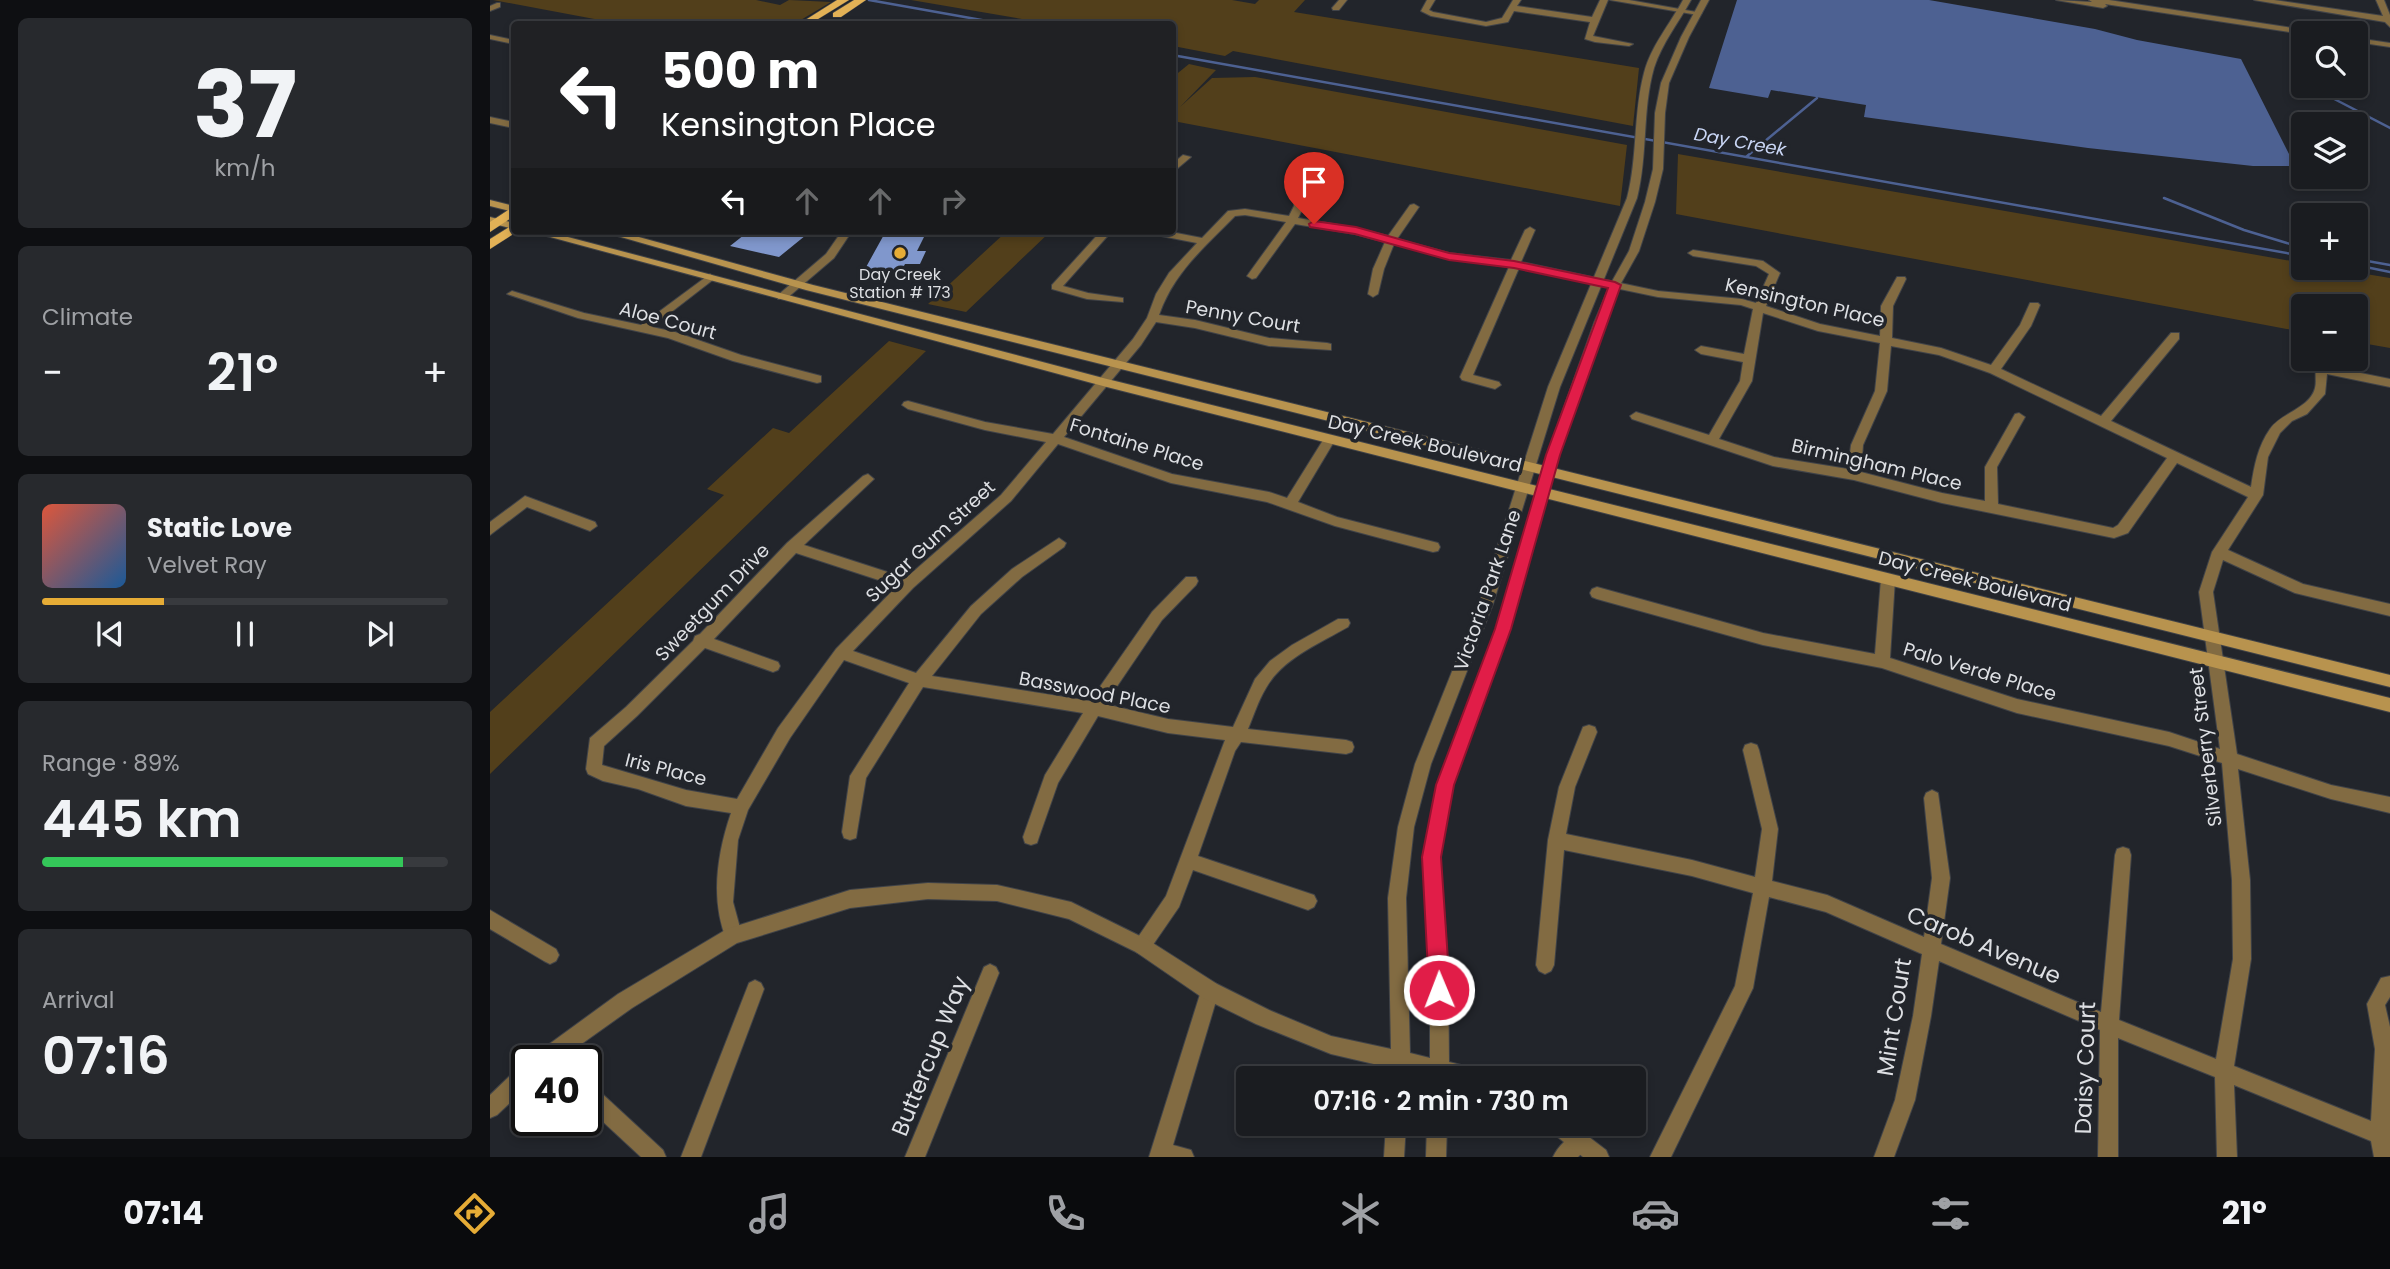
<!DOCTYPE html>
<html lang="en">
<head>
<meta charset="utf-8">
<style>
  :root { --surface:#1a1c20; --page:#27292d; --text:#f1f3f6; --muted:#9fa1a5; --line:#383a3e; --accent:#e6ac36 }
  body { margin:0; font-family:Poppins,sans-serif; background:var(--page); color:var(--text); height:100vh; display:flex; flex-direction:column; font-size:26px; white-space:nowrap }
  * { box-sizing:border-box; margin:0 }
  p { font-size:23px; color:var(--muted) }
  .icon { flex:none; width:38px; height:38px; fill:none; stroke:currentColor; stroke-width:2; stroke-linecap:round; stroke-linejoin:round }
  .map { position:relative; flex:1; overflow:hidden }
  .panel { display:flex; flex-direction:column; gap:18px; padding:18px; background:#0e0f12; width:490px }
  .panel>* { flex:none }
  .banner { position:absolute; left:21px; top:21px; width:665px; height:214px; border-radius:7px; box-shadow:0 4px 10px #0003,0 0 0 2px var(--line); background:#202124; color:#fff; overflow:hidden }
  .buttons { position:absolute; left:1801px; top:21px; display:grid; gap:14px }
  .buttons a { display:grid; place-items:center; width:77px; height:77px; border-radius:7px; background:var(--surface); box-shadow:0 4px 10px #0003,0 0 0 2px var(--line); font-size:35px }
  .speed { position:absolute; left:21px; top:1045px; display:flex; gap:14px; font-size:35px; font-weight:700; text-align:center }
  .speed>* { display:grid; place-content:center; width:91px; height:91px; border-radius:50%; background:var(--surface); box-shadow:0 4px 10px #0003,0 0 0 2px var(--line); line-height:1 }
  .speed .limit { border:4px solid #111; border-radius:10px; background:#fff; color:#111 }
  .pin { position:absolute; display:grid; place-items:center; width:60px; height:60px; color:#fff; margin:-72px -30px; border-radius:50% 50% 50% 0; rotate:-45deg; box-shadow:0 0 7px #0007 }
  .pin .icon { rotate:45deg }
  .me { position:absolute; width:77px; margin:-38px; rotate:359deg; stroke-linejoin:round; filter:drop-shadow(0 0 5px #0008) }
  .turn { display:flex; align-items:center; gap:24px; height:147px; padding:0 35px; font-size:32px }
  .turn .icon { width:91px; height:91px; stroke-width:2.5 }
  .turn b { display:block; font-size:49px; line-height:60px }
  .lanes { display:flex; align-items:center; height:66px; padding:0 35px; background:#0003; justify-content:center; gap:35px; direction:ltr }
  .lanes .off { opacity:.35 }
  .big { font-size:52px; font-weight:600; line-height:1.1 }
  .panel .widget { flex:1; display:flex; flex-direction:column; justify-content:center; gap:10px; min-width:0; padding:0 24px; border-radius:10px; background:var(--page) }
  .panel .dial { align-items:center; gap:0 }
  .dial b { font-size:91px; line-height:1 }
  .song { display:flex; align-items:center; gap:21px }
  .cover { width:84px; height:84px; border-radius:10px; background:linear-gradient(135deg,hsl(10 70% 55%),hsl(210 70% 35%)) }
  .played { height:7px; border-radius:4px; background:linear-gradient(90deg,var(--accent) 30%,var(--line) 30%) }
  .keys { display:flex; justify-content:space-around; direction:ltr }
  .heat { display:flex; justify-content:space-between; align-items:center; font-size:38px; direction:ltr }
  .charge { height:10px; border-radius:5px; background:linear-gradient(90deg,#34c759 89%,var(--line) 0) }
  .trip { position:absolute; left:746px; top:1066px; width:410px; height:70px; border-radius:7px; background:var(--surface); box-shadow:0 4px 10px #0003,0 0 0 2px var(--line); font-weight:600; line-height:70px; text-align:center }
  .menu { display:flex; height:112px; justify-content:space-around; align-items:center; background:#0a0b0d; color:var(--muted) }
  .menu .icon { width:49px; height:49px }
  .menu .on { color:var(--accent) }
  .menu b { font-size:32px; color:var(--text) }
  main { display:flex; flex:1; min-height:0 }
  .map>svg:first-child { display:block }
</style>
</head>
<body>
<main>
<section class="panel">
<div class="widget dial"><b>37</b><p>km/h</p></div>
<div class="widget"><p>Climate</p>
<div class="heat"><a>−</a><b class="big">21°</b><a>+</a></div>
</div>
<div class="widget">
<div class="song"><i class="cover"></i><div><b>Static Love</b><p>Velvet Ray</p></div></div>
<div class="played"></div>
<div class="keys"><svg class="icon" aria-label="previous" viewBox="0 0 24 24"><path d="M18 5L8 12l10 7zM5 5v14"/></svg><svg class="icon" aria-label="pause" viewBox="0 0 24 24"><path d="M8 5v14M16 5v14"/></svg><svg class="icon" aria-label="next" viewBox="0 0 24 24"><path d="M6 5l10 7-10 7zM19 5v14"/></svg></div>
</div>
<div class="widget"><p>Range · 89%</p><b class="big">445 km</b><div class="charge"></div></div>
<div class="widget"><p>Arrival</p><b class="big">07:16</b></div>
</section>
<div class="map">
<svg width="1900" height="1157" viewBox="0 0 1900 1157">
  <rect width="100%" height="100%" fill="#22252b"/>
  <path fill="#523f1b" d="M3,0H266L290,5L299,0L341,2L304,24H131Z
    M421,0H742L765,4L769,0H815L804,12L1149,68L1143,126L743,51L735,56L683,46L682,24H561Z
    M699,64L726,70L690,107L722,78L765,77L1137,145L1130,206L683,121V77Z
    M1188,154L1813,263V268H1840L1900,278V348L1866,342V306H1813V332L1186,214Z
    M517,231H561L476,312L438,304Z
    M399,341L436,351L0,774V712L234,495L217,489L283,428L299,433Z"/>
  <path fill="#4d6192" d="M1247,0H1439L1605,29L1647,40L1751,59L1801,158L1800,166H1763L1598,148L1374,117L1376,105L1281,90L1278,98L1219,88Z"/>
  <g fill="none" stroke-linecap="round" stroke-linejoin="round">
    <path stroke="#4d6192" stroke-width="2.5" d="M379,0L514,24
      M682,55L1813,256
      M1827,90L1900,128
      M1256,157L1327,98
      M1674,198L1754,230L1813,248
      M1866,259L1900,265
      M1866,265L1900,272"/>
  </g>
  <path fill="#8097cc" d="M259,231H321L289,257L240,246Z
    M396,231L436,233L427,251H436L430,264H415L409,275H375L378,269H375Z"/>
  <g fill="none" stroke-linecap="round" stroke-linejoin="round">
    <defs>
      <path id="minor" d="M849,0H857L849,10H843L842,8Z
        M937,0H945L939,10L943,12L996,22L1012,18L1023,0H1031L1027,6L1102,17L1110,0H1118L1103,36L1143,44L1139,46L1105,42L1095,39L1100,22L1024,11L1018,22L996,26L941,16L931,11Z
        M1120,0H1139L1212,13L1208,15Z
        M1764,0H1784L1893,16L1886,0H1894L1900,15V27L1895,22Z
        M7,3H10V7L0,11V6Z
        M0,35L24,40V44L0,39Z
        M0,117L24,122V128L0,123Z
        M693,155L701,157L682,173V164Z
        M808,177L813,180L814,206L808,218L866,228L898,236L920,205L924,204L929,207L907,239L959,253L1021,260L1035,230L1040,227L1045,230L1031,262L1168,291L1252,299L1266,303L1279,274L1266,266L1203,256L1198,253L1203,250L1273,261L1290,273L1276,306L1330,324L1390,336L1391,306L1407,277H1415L1416,279L1403,306L1402,338L1451,348L1501,365L1530,325L1540,303H1548L1550,305L1541,326L1511,369L1611,416L1681,333H1689V339L1621,421L1761,487C1764,466 1768,446 1780,429C1791,413 1820,408 1825,388C1827,381 1824,373 1827,366L1831,365L1900,379V387L1837,374L1835,394L1817,414L1802,421L1790,433L1778,457L1773,495L1738,550L1813,584L1900,604V616L1805,593L1733,560L1723,592L1747,754L1841,785L1900,797V813L1841,799L1748,769L1760,880L1761,959L1744,1066L1881,1121L1885,1049L1877,1004L1891,978L1900,976V997L1895,1005L1900,1027V1157H1884L1881,1141L1744,1085L1747,1157H1727L1725,1077L1628,1038V1157H1608L1610,1030L1449,961L1441,1016L1425,1100L1404,1157H1384L1405,1100L1423,1016L1432,954L1336,912L1279,897L1263,988L1181,1157H1160L1245,986L1263,893L1202,876L1074,850L1064,965L1061,971L1055,974L1049,971L1046,965L1058,840L1069,787L1093,727L1099,725L1105,727L1107,732L1085,787L1076,834L1202,860L1265,877L1272,829L1253,750L1255,745L1261,743L1267,745L1269,750L1288,829L1282,881L1337,895L1434,937L1442,878L1434,798L1436,793L1442,790L1448,793L1460,878L1451,944L1611,1012L1625,855L1627,849L1633,847L1639,849L1641,855L1629,1020L1726,1059L1743,959L1742,880L1732,763L1679,746L1527,713L1392,668L1273,645L1107,599L1102,597L1100,593L1102,589L1107,587L1273,633L1385,654L1391,579L1393,575H1403L1405,579L1400,658L1527,699L1679,732L1730,749L1709,592L1722,552L1758,497L1687,463L1638,533L1624,538L1452,503L1364,480L1283,466L1142,419L1140,416L1146,412L1219,435L1250,381L1253,362L1211,354L1205,350L1211,346L1254,354L1263,309L1251,305L1168,297L1029,268L983,375L1009,382L1011,385L1005,389L972,380L970,377L1019,267L959,259L904,244L894,269L888,294L883,297L878,294L883,269L895,242L865,234L805,224L766,278L762,279L757,276L796,222L755,215L745,216C714,248 684,272 669,315L705,320L779,338L837,343L841,344V350L779,346L705,328L666,322L651,345L574,437L682,474L779,492L797,498L835,437H843L845,440L808,502L847,517L948,543L950,547L948,551L943,552L845,526L777,502L681,483L568,444L521,501L423,588L363,651L426,673L481,606L522,569L569,538L576,543L574,547L532,577L491,614L442,676L600,701L662,612L696,577H706L708,581L706,585L672,620L615,704L678,719L743,727L765,679L780,661L802,645L848,619H858L860,623L858,627C830,643 792,659 776,688C768,701 764,715 758,729L856,740L862,742L864,747L862,752L856,754L751,742L745,751L708,856L824,895L827,901L824,907L818,910L703,870L689,907L658,952L652,955L646,952L643,946L646,940L676,896L735,740L678,733L608,716L568,783L549,837L547,843L541,845L535,843L533,837L555,775L593,713L433,687L376,778L366,838L360,840L354,838L352,832L360,776L419,683L354,660L300,738L258,810L248,840L243,902L252,935L249,941L243,944L237,941C220,900 227,854 241,813L196,806L148,789L113,781L98,774L96,769L100,738L136,707L203,641L205,636L210,634L297,543L373,476L378,474L384,479L314,545L416,578L511,495L556,442L495,430L418,409L412,405L414,402L418,401L495,422L563,434L643,339L657,318L666,294L679,273L707,243L661,234L656,231H676L712,238L738,211L755,209L799,216L804,206L803,180ZM1273,313L1328,331L1390,343L1385,391L1361,445L1358,469L1284,457L1229,439L1262,381ZM1401,346L1449,355L1500,373L1677,458L1628,525L1623,528L1508,504L1507,467L1535,417L1529,413L1525,414L1495,467V501L1452,493L1371,472L1373,445L1397,391ZM306,553L407,586L346,649L288,728L247,799L196,790L112,765L114,746L147,716L215,648L283,672L288,670L290,666L288,662L224,639Z
        M352,231H362L344,258L296,299H288V295L336,254Z
        M611,231H622L573,286L598,293L633,298V302L597,299L562,289V285Z
        M220,274L225,277L224,279L162,327L185,332L251,355L331,376V382L327,383L243,361L178,338L88,318L17,294L22,291L94,313L151,325Z
        M35,496L105,522L107,526L100,531L37,507L0,535V522Z
        M0,910L66,949L69,955L66,961L60,964L54,961L0,929Z
        M500,964L506,967L509,973L435,1157H415L494,967Z
        M265,980L271,983L274,989L211,1157H191L259,983Z
        M720,982L727,984L729,991L683,1145L701,1150L704,1157H659L711,991L713,984Z
        M100,1086L107,1089L173,1150L176,1157H151L96,1106V1088Z
        M1090,1131L1097,1134L1100,1141L1097,1148L1088,1157H1063C1068,1146 1079,1136 1090,1131Z"/>
      <path id="tertiary" d="M1193,0H1201C1189,22 1172,43 1164,68C1152,110 1158,155 1147,198L1070,387L1003,604L941,764L924,827L916,898L920,1053L940,1058V963L934,857L947,785L1006,629L1057,455L1104,323L1120,285L1139,251L1155,202L1163,169L1165,113L1171,83L1191,37L1211,0H1219L1199,37L1179,83L1175,113L1173,169L1165,202L1149,251L1130,285L1116,323L1069,455L1020,629L963,785L950,857L958,963L959,1062L995,1071L998,1078H940L920,1072V1078H900L901,1068L841,1054L766,1024L713,998L646,952L579,919L507,901L438,899L360,908L247,943L142,1008L69,1060H45L47,1053L128,994L237,929L360,890L438,883L507,885L581,902L658,940L727,984L779,1010L841,1036L901,1049L898,898L908,827L925,764L989,604L1058,387L1137,198C1148,157 1143,114 1154,73C1161,46 1180,24 1193,0Z
        M1566,0L1602,2L1599,0H1619L1823,31L1827,33L1813,34L1615,4L1617,6L1613,8Z
        M1866,38L1900,43V47L1866,42Z
        M37,1063V1087L7,1115L0,1118V1095L30,1066Z
        M896,1124H916L914,1157H894Z
        M937,1124H957L956,1157H936Z
        M1057,1124H1082L1116,1150L1119,1157H1093L1060,1131Z"/>
      <path id="secondary" d="M0,200L24,206V212L0,206Z
        M0,217L24,223V229L0,223Z
        M38,231H55L613,378L1900,698V712L613,386Z
        M110,231H127L323,285L1900,675V687L316,290Z"/>
      <path id="primary" d="M347,0H359L320,24H309Z
        M364,0H376L351,17H343V13Z
        M24,206V216L0,232V222Z
        M24,224V231H28L0,249V239Z"/>
    </defs>
    <use href="#minor" stroke="#404348" stroke-width="2"/>
    <use href="#tertiary" stroke="#404348" stroke-width="2"/>
    <use href="#secondary" stroke="#404348" stroke-width="2"/>
    <use href="#primary" stroke="#404348" stroke-width="1"/>
    <use href="#minor" fill="#826b42" fill-rule="evenodd"/>
    <use href="#tertiary" fill="#826b42" fill-rule="evenodd"/>
    <use href="#secondary" fill="#b8934e" fill-rule="evenodd"/>
    <use href="#primary" fill="#e2b156" fill-rule="evenodd"/>
  </g>
  <path fill="#e11d48" stroke="#92132f" stroke-width="2" d="M824,221L866,227L959,253L1024,261L1125,282L1131,285L1070,455L1021,629L964,785L951,857L960,990L957,997L949,1000L942,997L939,990L932,857L946,785L1005,629L1056,455L1118,288L1024,268L959,260L865,234L820,227L819,224Z"/>
  <circle fill="#e6ac36" stroke="#22252b" stroke-width="2.5" cx="410" cy="253" r="7"/>
  <g text-anchor="middle" stroke-width="7" stroke-linejoin="round" paint-order="stroke">
    <g font-size="16" fill="#dddfe3" stroke="#22252b">
      <text x="410" y="280">Day Creek<tspan x="410" dy="18">Station # 173</tspan></text>
    </g>
    <g font-size="18" font-style="italic" fill="#cad7f6" stroke="#22252b">
      <text transform="translate(1250 142) rotate(10)" y="6">Day Creek</text>
    </g>
    <g font-size="19" fill="#dddfe3" stroke="#22252b">
      <text transform="translate(1315 302) rotate(13)" y="7">Kensington Place</text>
      <text transform="translate(753 316) rotate(10)" y="7">Penny Court</text>
      <text transform="translate(178 320) rotate(15)" y="7">Aloe Court</text>
      <text transform="translate(935 443) rotate(13)" y="7">Day Creek Boulevard</text>
      <text transform="translate(647 444) rotate(17)" y="7">Fontaine Place</text>
      <text transform="translate(1387 464) rotate(13)" y="7">Birmingham Place</text>
      <text transform="translate(440 541) rotate(-43)" y="7">Sugar Gum Street</text>
      <text transform="translate(1485 581) rotate(14)" y="7">Day Creek Boulevard</text>
      <text transform="translate(997 590) rotate(-71)" y="7">Victoria Park Lane</text>
      <text transform="translate(222 602) rotate(-46)" y="7">Sweetgum Drive</text>
      <text transform="translate(1490 671) rotate(17)" y="7">Palo Verde Place</text>
      <text transform="translate(605 692) rotate(11)" y="7">Basswood Place</text>
      <text transform="translate(1715 747) rotate(-97)" y="7">Silverberry Street</text>
      <text transform="translate(176 769) rotate(14)" y="7">Iris Place</text>
    </g>
    <g font-size="23" fill="#dddfe3" stroke="#22252b">
      <text transform="translate(1494 945) rotate(23)" y="8">Carob Avenue</text>
      <text transform="translate(1404 1017) rotate(-81)" y="8">Mint Court</text>
      <text transform="translate(440 1056) rotate(-68)" y="8">Buttercup Way</text>
      <text transform="translate(1595 1068) rotate(-88)" y="8">Daisy Court</text>
    </g>
  </g>
</svg>
<div class="buttons">
<a><svg class="icon" aria-label="search" viewBox="0 0 24 24"><circle cx="10" cy="10" r="6"/><path d="M15 15l6 6"/></svg></a>
<a><svg class="icon" aria-label="layers" viewBox="0 0 24 24"><path d="M12 4l9 5-9 5-9-5zM3 14l9 5 9-5"/></svg></a>
<a>+</a>
<a>−</a>
</div>
<div class="speed"><div class="limit">40</div></div>
<div class="pin" style="left:824px;top:224px;background:#d93025"><svg class="icon" aria-label="arrive" viewBox="0 0 24 24"><path d="M6 21V4h12l-3 4 3 4H6"/></svg></div>
<svg class="me" style="left:949px;top:990px" viewBox="-20 -20 40 40"><circle r="17" fill="#e11d48" stroke="#fff" stroke-width="3"/><path d="M0-11L8 9 0 5-8 9z" fill="#fff"/></svg>
<div class="trip">07:16 · 2 min · 730 m</div>
<div class="banner">
<div class="turn"><svg class="icon" aria-label="left" viewBox="0 0 24 24"><path d="M17 20v-9H6M10 6l-5 5 5 5"/></svg><div><b>500 m</b>Kensington Place</div></div>
<div class="lanes"><svg class="icon" aria-label="left" viewBox="0 0 24 24"><path d="M17 20v-9H6M10 6l-5 5 5 5"/></svg><svg class="icon off" aria-label="ahead" viewBox="0 0 24 24"><path d="M12 20V5M6 11l6-6 6 6"/></svg><svg class="icon off" aria-label="ahead" viewBox="0 0 24 24"><path d="M12 20V5M6 11l6-6 6 6"/></svg><svg class="icon off" aria-label="right" viewBox="0 0 24 24"><path d="M7 20v-9h11M14 6l5 5-5 5"/></svg></div>
</div>
</div>
</main>
<nav class="menu">
<b>07:14</b>
<svg class="icon on" aria-label="directions" viewBox="0 0 24 24"><path d="M12 3l9 9-9 9-9-9zM9 14v-3h6M13 9l2 2-2 2"/></svg>
<svg class="icon" aria-label="music" viewBox="0 0 24 24"><path d="M9 18V5l10-2v13"/><circle cx="6" cy="18" r="3"/><circle cx="16" cy="16" r="3"/></svg>
<svg class="icon" aria-label="phone" viewBox="0 0 24 24"><path d="M5 4h4l2 5-3 2q2 4 5 5l2-3 5 2v4C11 20 4 13 5 4z"/></svg>
<svg class="icon" aria-label="climate" viewBox="0 0 24 24"><path d="M12 3v18M4 7l16 10M4 17L20 7"/></svg>
<svg class="icon" aria-label="car" viewBox="0 0 24 24"><path d="M5 17H2v-5l4-1 3-4h7l3 4 3 1v5h-3M9 17h6M6 11h13"/><circle cx="7" cy="17" r="2"/><circle cx="17" cy="17" r="2"/></svg>
<svg class="icon" aria-label="filters" viewBox="0 0 24 24"><path d="M4 7h16M4 17h16"/><circle cx="9" cy="7" r="2"/><circle cx="15" cy="17" r="2"/></svg>
<b>21°</b>
</nav>
</body>
</html>
